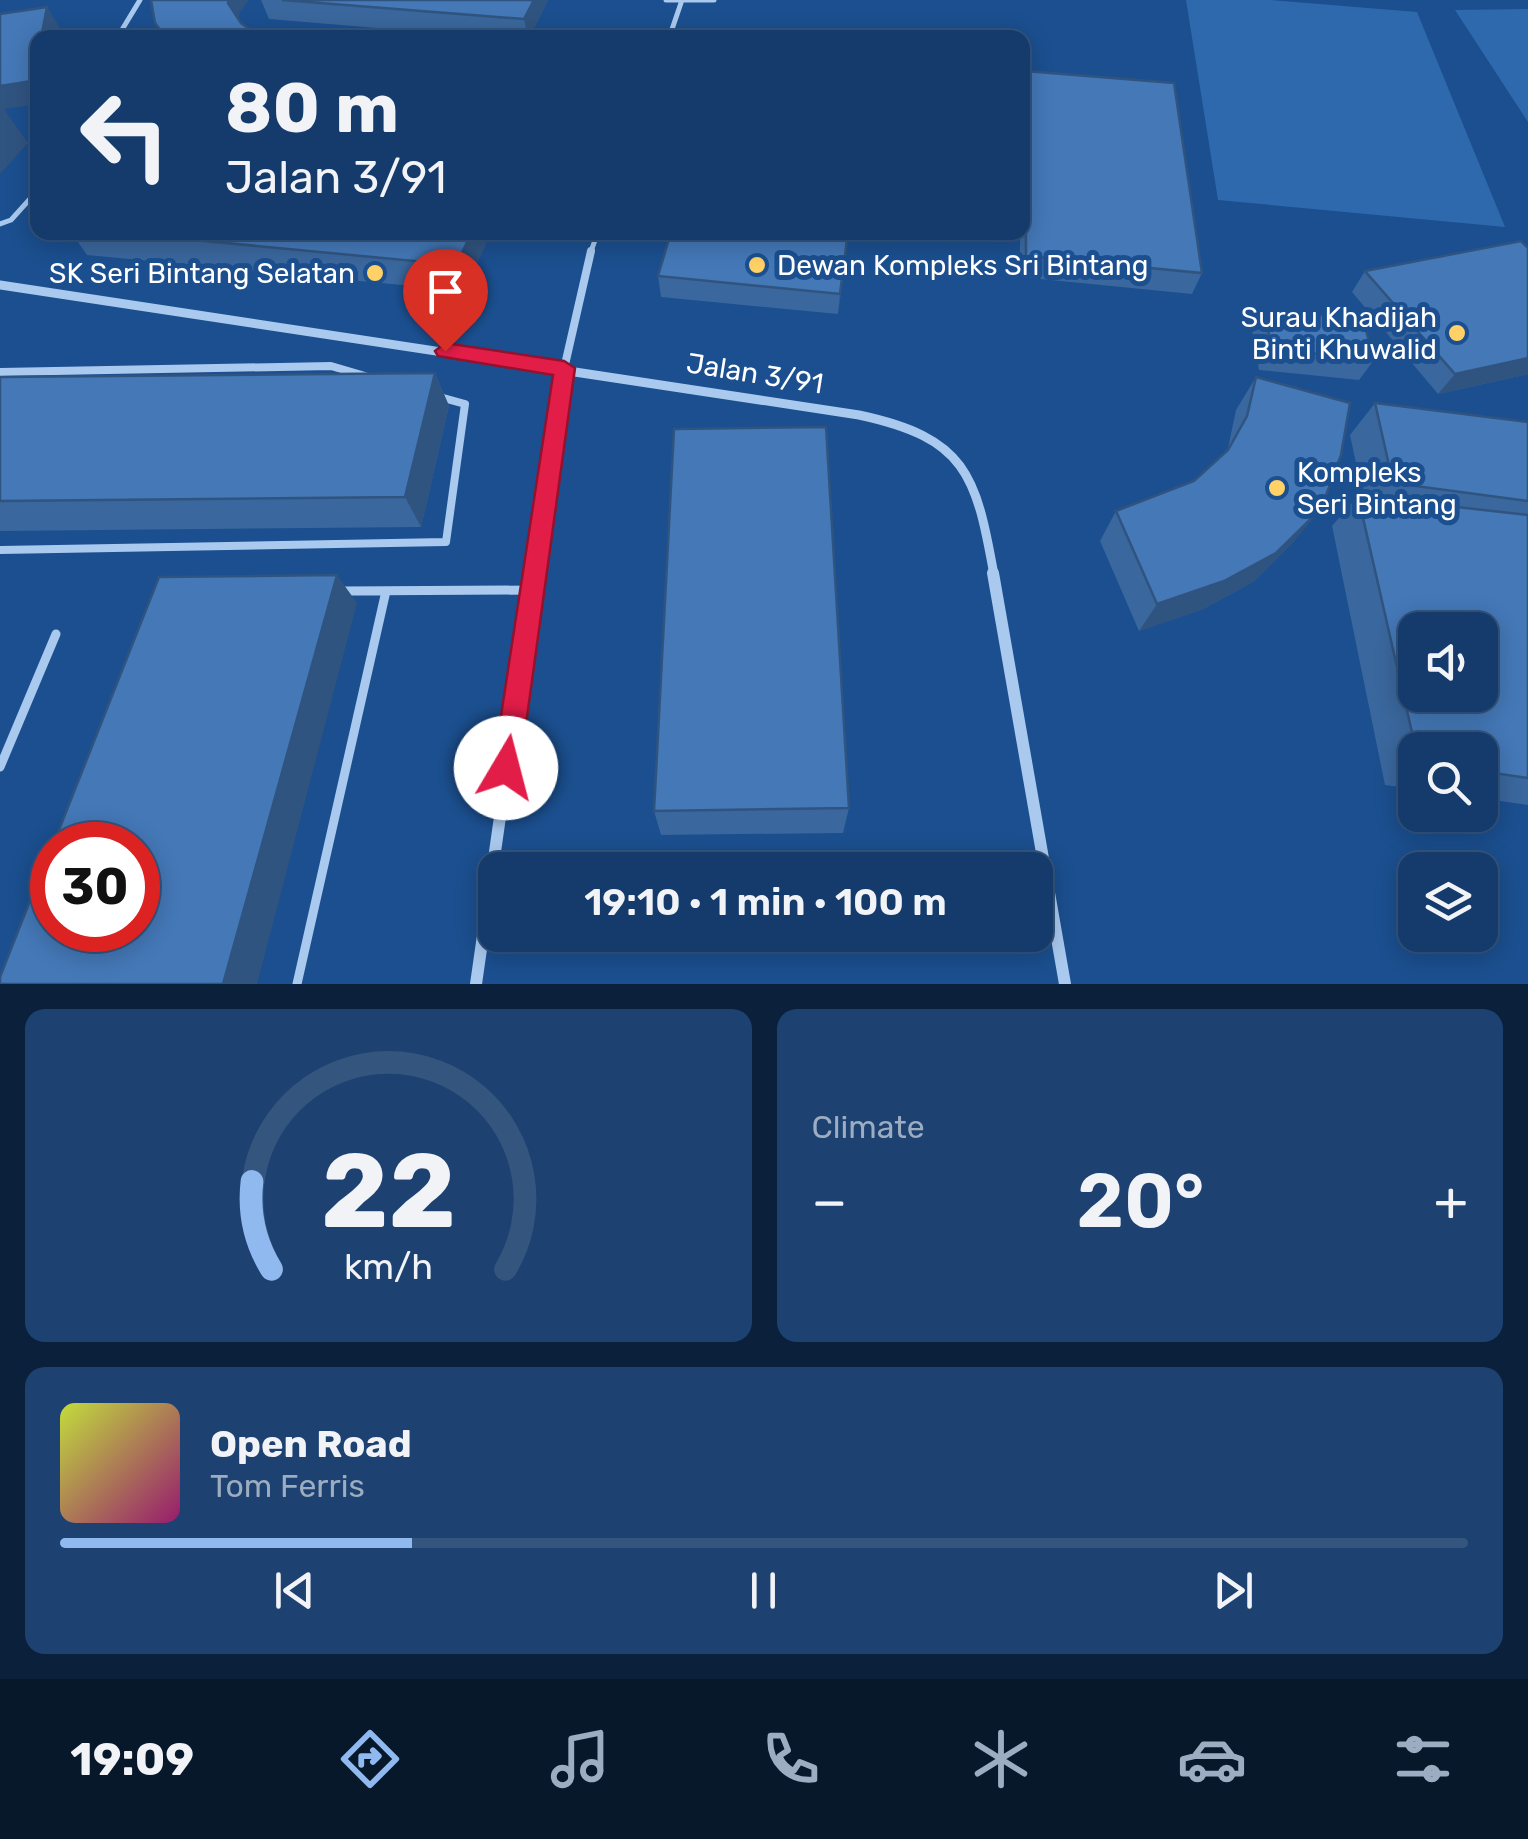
<!DOCTYPE html>
<html lang="en">
<head>
<meta charset="utf-8">
<style>
  :root { --surface:#143b6b; --page:#1d4271; --text:#f1f3f6; --muted:#9dadc1; --line:#33557e; --accent:#90b9f0 }
  body { margin:0; font-family:Rubik,sans-serif; background:var(--page); color:var(--text); height:100vh; display:flex; flex-direction:column; font-size:38px; white-space:nowrap }
  * { box-sizing:border-box; margin:0 }
  p { font-size:32px; color:var(--muted) }
  .icon { flex:none; width:55px; height:55px; fill:none; stroke:currentColor; stroke-width:2; stroke-linecap:round; stroke-linejoin:round }
  .map { position:relative; height:984px; overflow:hidden }
  .details { display:flex; flex-direction:column; gap:25px; padding:25px; background:#0b203b; flex:1 }
  .details>* { flex:none }
  .top-card { position:absolute; left:30px; top:30px; width:1000px; height:210px; border-radius:20px; box-shadow:0 5px 25px #0003,0 0 0 2px var(--line); background:#143b6b; color:var(--text); overflow:hidden }
  .controls { position:absolute; left:1398px; top:612px; display:grid; gap:20px }
  .controls a { display:grid; place-items:center; width:100px; height:100px; border-radius:20px; background:var(--surface); box-shadow:0 5px 25px #0003,0 0 0 2px var(--line); font-size:50px }
  .speed { position:absolute; left:30px; top:822px; display:flex; gap:20px; font-size:50px; font-weight:700; text-align:center }
  .speed>* { display:grid; place-content:center; width:130px; height:130px; border-radius:50%; background:var(--surface); box-shadow:0 5px 25px #0003,0 0 0 2px var(--line); line-height:1 }
  .speed .limit { border:15px solid #d22; background:#fff; color:#111 }
  .pin { position:absolute; display:grid; place-items:center; width:85px; height:85px; color:#fff; margin:-102px -42px; border-radius:50% 50% 50% 0; rotate:-45deg; box-shadow:0 0 10px #0007 }
  .pin .icon { rotate:45deg }
  .me { position:absolute; width:110px; margin:-55px; rotate:8deg; stroke-linejoin:round; filter:drop-shadow(0 0 8px #0008) }
  .turn { display:flex; align-items:center; gap:35px; height:210px; padding:0 30px; font-size:45px }
  .turn .icon { width:130px; height:130px; stroke-width:2.5 }
  .turn b { display:block; font-size:70px; line-height:85px }
  .big { font-size:75px; font-weight:600; line-height:1.1 }
  .details .widget { flex:1; display:flex; flex-direction:column; justify-content:center; gap:15px; min-width:0; padding:0 35px; border-radius:20px; background:var(--page) }
  .details .dial { align-items:center; gap:0 }
  .dial svg { height:260px; overflow:visible; fill:none; stroke:var(--line); stroke-width:7; stroke-linecap:round; text-anchor:middle }
  .dial text { fill:var(--text); stroke:none }
  .song { display:flex; align-items:center; gap:30px }
  .cover { width:120px; height:120px; border-radius:15px; background:linear-gradient(135deg,hsl(70 70% 55%),hsl(320 70% 35%)) }
  .played { height:10px; border-radius:5px; background:linear-gradient(90deg,var(--accent) 25%,var(--line) 25%) }
  .keys { display:flex; justify-content:space-around; direction:ltr }
  .heat { display:flex; justify-content:space-between; align-items:center; font-size:55px; direction:ltr }
  .details .tiles { flex:1; display:grid; gap:25px; grid-template-columns:1fr 1fr }
  .widget:last-child { grid-column:span 2 }
  .trip { position:absolute; left:478px; top:852px; width:575px; height:100px; border-radius:20px; background:var(--surface); box-shadow:0 5px 25px #0003,0 0 0 2px var(--line); font-weight:600; line-height:100px; text-align:center }
  .dock { display:flex; height:160px; justify-content:space-around; align-items:center; background:#08182b; color:var(--muted) }
  .dock .icon { width:70px; height:70px }
  .dock .current { color:var(--accent) }
  .dock b { font-size:45px; color:var(--text) }
  .map>svg:first-child { display:block }
</style>
</head>
<body>
<div class="map">
<svg width="1528" height="984" viewBox="0 0 1528 984">
  <rect width="100%" height="100%" fill="#1b4f8f"/>
  <path fill="#2e69ad" d="M1186,0H1269L1417,12L1505,227L1218,200Z
    M1528,9V122L1455,10Z"/>
  <g fill="none" stroke-linecap="round" stroke-linejoin="round">
    <path stroke="#a9c9ee" stroke-width="5" d="M666,0H714
      M117,38L140,0
      M669,38L681,3
      M0,224L11,220L38,190
      M590,254L598,232"/>
    <path stroke="#a9c9ee" stroke-width="8" d="M564,369L591,251
      M0,372L331,366L365,376
      M0,550L446,542L465,404L436,396"/>
    <path stroke="#a9c9ee" stroke-width="9" d="M341,591L532,590
      M0,767L56,634
      M297,984L386,591"/>
    <path stroke="#a9c9ee" stroke-width="9" d="M0,285L859,415C966,438 976,474 994,575
      M534,575L564,369"/>
    <path stroke="#a9c9ee" stroke-width="12" d="M993,573L1065,984
      M476,984L535,573"/>
  </g>
  <path fill="#3a679d" d="M261,0H548L529,38H497L269,19Z
    M1025,71L1202,273L1192,294L1020,277V232H1022V81Z
    M71,232H491L465,291L87,255Z
    M671,232H849L838,314L661,297L658,276Z
    M1528,248V374L1438,394L1352,292L1365,271Z
    M1264,310L1374,360L1359,380L1259,370L1252,330Z
    M435,373L449,406L421,527L0,531V377Z
    M1256,377L1296,539L1253,582L1203,609L1139,631L1100,541L1116,511L1194,481L1224,454L1228,448L1236,410Z
    M1375,403L1528,422V805L1480,798V750H1415V789L1385,785L1332,526L1358,496H1363L1350,435Z
    M849,808L843,833L661,835L654,811Z"/>
  <path fill="#305480" d="M229,0H249L240,12L238,24L228,3Z
    M534,0H548L529,38H528L524,19Z
    M47,7L60,28L58,38H41Z
    M38,55V104L4,109L28,143L0,174V86Z
    M472,232H491L465,291L456,265Z
    M848,232H849L838,314L840,294Z
    M1528,358V374L1438,394L1455,374Z
    M435,373L449,406L421,527L405,497Z
    M1321,509L1296,539L1253,582L1203,609L1139,631L1157,604Z
    M337,575L357,603L257,984H223Z"/>
  <path fill="#4478b7" stroke="#305480" stroke-width="2.5" fill-rule="evenodd" d="M151,0H229L228,3L241,23L255,33L251,38H166L155,23Z
    M282,0H534L524,19Z
    M47,7L41,38H38V55L32,81L0,86V14Z
    M1025,71L1174,83L1202,273L1026,256Z
    M111,232H472L456,265Z
    M671,232H848L840,294L658,276Z
    M1521,241L1528,248V358L1455,374L1365,271Z
    M1264,310L1363,319L1374,360L1272,349Z
    M435,373L405,497L0,501V377Z
    M1256,377L1350,403L1341,455L1321,509L1276,553L1224,581L1157,604L1116,511L1194,481L1228,450L1247,416Z
    M1375,403L1528,422V501L1393,483Z
    M826,427L849,808L654,811L674,429Z
    M1358,496L1528,515V778L1480,771V750H1416ZM1415,630H1480V695H1415Z
    M337,575L223,984H0V977L52,845V930H138V845H53L159,577Z"/>
  <path fill="#e11d48" stroke="#92132f" stroke-width="2.5" d="M445,343L564,361L575,368L520,768L516,778L506,782L497,778L493,768L553,375L438,356L435,351Z"/>
  <g fill="#ffd166" stroke="#1b4f8f" stroke-width="4">
    <circle cx="757" cy="265" r="10"/>
    <circle cx="375" cy="273" r="10"/>
    <circle cx="1457" cy="333" r="10"/>
    <circle cx="1277" cy="488" r="10"/>
  </g>
  <g text-anchor="middle" stroke-width="10" stroke-linejoin="round" paint-order="stroke">
    <g font-size="28" fill="#fff" stroke="#1b4f8f" text-anchor="start">
      <text x="777" y="275">Dewan Kompleks Sri Bintang</text>
      <text x="355" y="283" text-anchor="end">SK Seri Bintang Selatan</text>
      <text x="1437" y="327" text-anchor="end">Surau Khadijah<tspan x="1437" dy="32">Binti Khuwalid</tspan></text>
      <text x="1297" y="482">Kompleks<tspan x="1297" dy="32">Seri Bintang</tspan></text>
    </g>
    <g font-size="28" fill="#fff" stroke="#1b4f8f">
      <text transform="translate(755 373) rotate(9)" y="10">Jalan 3/91</text>
    </g>
  </g>
</svg>
<div class="controls">
<a><svg class="icon" aria-label="sound" viewBox="0 0 24 24"><path d="M4 9h4l5-4v14l-5-4H4zM17 9q2 3 0 6"/></svg></a>
<a><svg class="icon" aria-label="search" viewBox="0 0 24 24"><circle cx="10" cy="10" r="6"/><path d="M15 15l6 6"/></svg></a>
<a><svg class="icon" aria-label="layers" viewBox="0 0 24 24"><path d="M12 4l9 5-9 5-9-5zM3 14l9 5 9-5"/></svg></a>
</div>
<div class="speed"><div class="limit">30</div></div>
<div class="pin" style="left:445px;top:351px;background:#d93025"><svg class="icon" aria-label="arrive" viewBox="0 0 24 24"><path d="M6 21V4h12l-3 4 3 4H6"/></svg></div>
<svg class="me" style="left:506px;top:768px" viewBox="-20 -20 40 40"><circle r="19" fill="#fff"/><path d="M0-13L10 11 0 6-10 11z" fill="#e11d48"/></svg>
<div class="trip">19:10 · 1 min · 100 m</div>
<div class="top-card">
<div class="turn"><svg class="icon" aria-label="left" viewBox="0 0 24 24"><path d="M17 20v-9H6M10 6l-5 5 5 5"/></svg><div><b>80 m</b>Jalan 3/91</div></div>
</div>
</div>
<section class="details">
<div class="tiles">
<div class="widget dial"><svg viewBox="0 0 100 80">
<path d="M14 69A42 42 0 1 1 86 69"/>
<path d="M14 69A42 42 0 0 1 8 42" stroke="#90b9f0"/>
<text x="50" y="56" font-size="32" font-weight="700">22</text>
<text x="50" y="72" font-size="11">km/h</text>
</svg></div>
<div class="widget"><p>Climate</p>
<div class="heat"><a>−</a><b class="big">20°</b><a>+</a></div>
</div>
<div class="widget">
<div class="song"><i class="cover"></i><div><b>Open Road</b><p>Tom Ferris</p></div></div>
<div class="played"></div>
<div class="keys"><svg class="icon" aria-label="previous" viewBox="0 0 24 24"><path d="M18 5L8 12l10 7zM5 5v14"/></svg><svg class="icon" aria-label="pause" viewBox="0 0 24 24"><path d="M8 5v14M16 5v14"/></svg><svg class="icon" aria-label="next" viewBox="0 0 24 24"><path d="M6 5l10 7-10 7zM19 5v14"/></svg></div>
</div>
</div>
</section>
<nav class="dock">
<b>19:09</b>
<svg class="icon current" aria-label="directions" viewBox="0 0 24 24"><path d="M12 3l9 9-9 9-9-9zM9 14v-3h6M13 9l2 2-2 2"/></svg>
<svg class="icon" aria-label="music" viewBox="0 0 24 24"><path d="M9 18V5l10-2v13"/><circle cx="6" cy="18" r="3"/><circle cx="16" cy="16" r="3"/></svg>
<svg class="icon" aria-label="phone" viewBox="0 0 24 24"><path d="M5 4h4l2 5-3 2q2 4 5 5l2-3 5 2v4C11 20 4 13 5 4z"/></svg>
<svg class="icon" aria-label="climate" viewBox="0 0 24 24"><path d="M12 3v18M4 7l16 10M4 17L20 7"/></svg>
<svg class="icon" aria-label="car" viewBox="0 0 24 24"><path d="M5 17H2v-5l4-1 3-4h7l3 4 3 1v5h-3M9 17h6M6 11h13"/><circle cx="7" cy="17" r="2"/><circle cx="17" cy="17" r="2"/></svg>
<svg class="icon" aria-label="filters" viewBox="0 0 24 24"><path d="M4 7h16M4 17h16"/><circle cx="9" cy="7" r="2"/><circle cx="15" cy="17" r="2"/></svg>
</nav>
</body>
</html>
